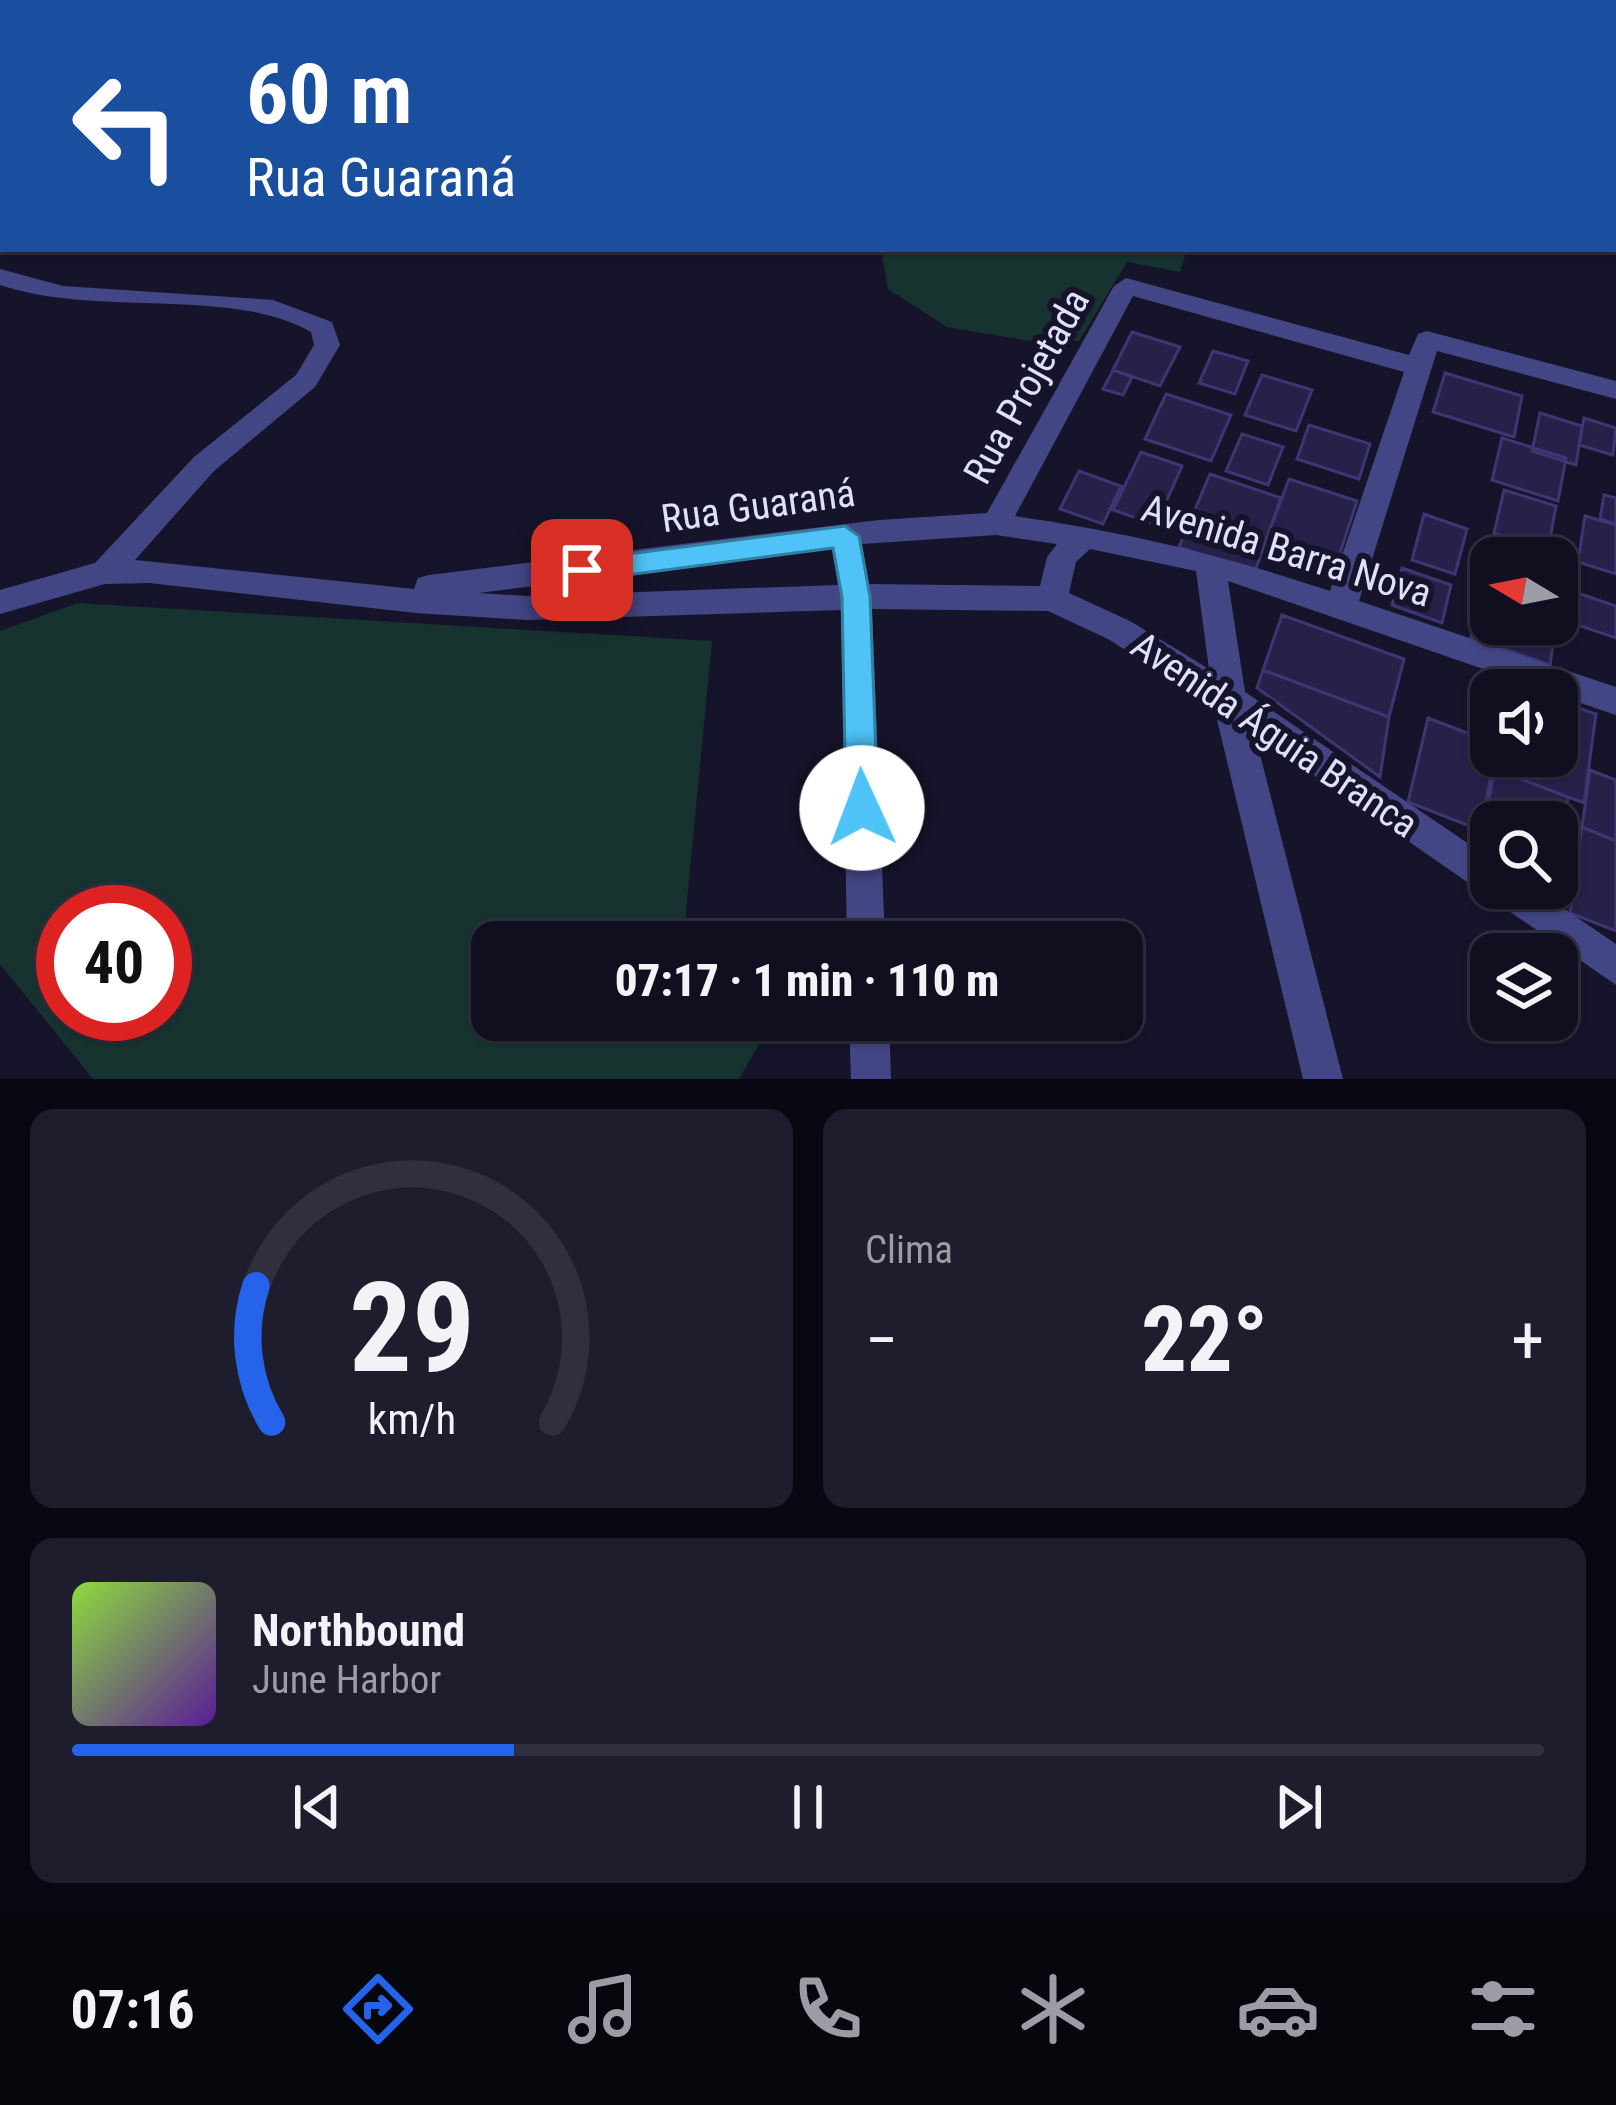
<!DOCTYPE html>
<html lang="pt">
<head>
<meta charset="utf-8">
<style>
  :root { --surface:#100f20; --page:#1e1d2d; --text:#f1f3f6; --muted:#9c9ca5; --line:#302f3e; --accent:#2563eb }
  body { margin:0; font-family:"Roboto Condensed",sans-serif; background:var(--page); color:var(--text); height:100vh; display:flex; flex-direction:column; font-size:45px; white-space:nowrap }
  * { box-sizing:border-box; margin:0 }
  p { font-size:39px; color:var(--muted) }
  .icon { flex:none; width:66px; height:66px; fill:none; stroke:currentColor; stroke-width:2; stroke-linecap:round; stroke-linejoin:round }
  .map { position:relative; height:1079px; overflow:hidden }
  .sheet { display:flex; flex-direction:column; gap:30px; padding:30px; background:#090812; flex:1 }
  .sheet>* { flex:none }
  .banner { position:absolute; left:0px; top:0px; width:1617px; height:252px; box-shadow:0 3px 9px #0004,0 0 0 3px var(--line); background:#1a4fa0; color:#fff; overflow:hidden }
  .needle { width:78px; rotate:280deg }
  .buttons { position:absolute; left:1470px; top:537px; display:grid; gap:24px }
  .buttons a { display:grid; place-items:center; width:108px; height:108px; border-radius:24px; background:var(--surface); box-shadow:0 3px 9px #0004,0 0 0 3px var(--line); font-size:60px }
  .speed { position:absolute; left:36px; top:885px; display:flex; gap:24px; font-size:60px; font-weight:700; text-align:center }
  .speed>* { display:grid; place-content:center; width:156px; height:156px; border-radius:50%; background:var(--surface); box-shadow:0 3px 9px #0004,0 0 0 3px var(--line); line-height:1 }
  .speed .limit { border:18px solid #d22; background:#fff; color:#111 }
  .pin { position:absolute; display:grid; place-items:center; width:102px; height:102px; color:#fff; margin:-51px; border-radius:24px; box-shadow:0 6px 18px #0006 }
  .me { position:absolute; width:132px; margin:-66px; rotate:358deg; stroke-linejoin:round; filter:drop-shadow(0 0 9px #0008) }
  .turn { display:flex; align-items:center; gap:42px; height:252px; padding:0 48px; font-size:54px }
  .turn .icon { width:156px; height:156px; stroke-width:2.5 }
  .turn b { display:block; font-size:84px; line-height:102px }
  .big { font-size:90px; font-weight:800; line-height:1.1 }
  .sheet .tile { flex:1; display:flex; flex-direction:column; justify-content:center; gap:18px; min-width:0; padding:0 42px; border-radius:24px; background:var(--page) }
  .sheet .dial { align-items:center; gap:0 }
  .dial svg { height:312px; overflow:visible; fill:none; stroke:var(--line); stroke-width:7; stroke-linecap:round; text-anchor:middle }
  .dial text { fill:var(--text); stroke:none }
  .song { display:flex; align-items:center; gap:36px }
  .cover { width:144px; height:144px; border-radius:18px; background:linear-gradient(135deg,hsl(90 70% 55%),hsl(270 70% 35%)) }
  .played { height:12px; border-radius:6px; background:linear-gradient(90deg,var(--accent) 30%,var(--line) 30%) }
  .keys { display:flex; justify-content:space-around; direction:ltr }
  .heat { display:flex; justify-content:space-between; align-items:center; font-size:66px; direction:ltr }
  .sheet .tiles { flex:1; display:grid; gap:30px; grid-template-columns:1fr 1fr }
  .tile:last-child { grid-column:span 2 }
  .trip { position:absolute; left:471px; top:921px; width:672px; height:120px; border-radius:24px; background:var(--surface); box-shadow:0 3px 9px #0004,0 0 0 3px var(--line); font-weight:800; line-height:120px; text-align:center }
  .menu { display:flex; height:192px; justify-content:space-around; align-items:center; background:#06060d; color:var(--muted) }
  .menu .icon { width:84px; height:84px }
  .menu .active { color:var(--accent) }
  .menu b { font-size:54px; color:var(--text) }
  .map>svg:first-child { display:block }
</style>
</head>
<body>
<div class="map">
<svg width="1616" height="1079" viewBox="0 0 1616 1079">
  <rect width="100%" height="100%" fill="#16142a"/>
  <path fill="#173330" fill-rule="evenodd" d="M881,249H1187L1180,272L1127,262L1079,341L1036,342L947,327L888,289Z
    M78,603L712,641L683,942H492V1020H723L761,1041L739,1079H93L0,964V631ZM165,912V1014H63V912Z"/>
  <path fill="#262149" stroke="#3d3673" stroke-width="3" d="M1132,332L1180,347L1160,386L1113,370Z
    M1213,351L1248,361L1235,394L1199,383Z
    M1113,370L1132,377L1123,395L1103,389Z
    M1445,373L1522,396L1514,437L1433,412Z
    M1262,375L1312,390L1296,431L1245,415Z
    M1166,394L1231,415L1211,461L1145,439Z
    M1540,413L1582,426L1576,465L1532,451Z
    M1584,418L1616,428L1613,455L1579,445Z
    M1309,425L1370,444L1359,479L1297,459Z
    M1242,434L1283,447L1268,485L1226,471Z
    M1502,438L1566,458L1558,501L1492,480Z
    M1141,452L1182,466L1156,525L1113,510Z
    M1079,471L1121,486L1103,524L1060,509Z
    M1210,474L1281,498L1254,574L1179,547Z
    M1289,479L1357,501L1338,559L1268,535Z
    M1504,490L1556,506L1548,550L1494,533Z
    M1604,495L1616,498V524L1600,519Z
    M1424,514L1467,529L1455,574L1412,560Z
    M1585,516L1616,525V574L1578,562Z
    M1402,568L1451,585L1442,623L1392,605Z
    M1557,586L1616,606V638L1557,618Z
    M1480,592L1491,596V624H1556L1550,665L1471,637Z
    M1282,615L1404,659L1389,717L1263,670Z
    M1263,670L1389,717L1380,777L1257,688Z
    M1557,701L1596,714L1584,803L1495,769L1497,756H1557Z
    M1428,718L1491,742L1495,756L1480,830L1408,802Z
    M1495,769L1568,797L1563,833L1557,831V822H1534L1488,804Z
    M1590,770L1616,780V841L1582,827Z
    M1582,827L1616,841V931L1570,913Z"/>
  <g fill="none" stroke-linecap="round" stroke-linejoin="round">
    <path fill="#434684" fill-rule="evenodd" d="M0,269L63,286L273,300L332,322L340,345L315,387L214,471L135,560L414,589L418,578L429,575L879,520L987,513L1114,286L1126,278L1409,355L1418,334L1427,331L1616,381V399L1437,351L1359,601L1616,687V715L1557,695V690H1544L1228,581L1245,692L1491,859V888H1534L1616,944V985L1255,735L1343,1079H1303L1214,707L1108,639L1048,611L872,609L885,942H847L841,610L527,620L416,613L149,583L105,584L0,614V590L95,563L194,457L296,375L314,345L311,332C231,286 97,318 0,285ZM1133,296L1404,372L1330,591C1219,554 1131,533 1015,516ZM996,535L1057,544L1047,557L1040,586L869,584L862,544ZM832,548L838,585L527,596L479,593ZM1090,549L1196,571L1209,669L1130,621L1069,593L1076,562Z
      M849,1020H889L891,1079H851Z"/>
  </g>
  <path fill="#4fc3f7" stroke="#337fa1" stroke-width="3" d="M845,526L859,536L870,597L878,808L874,819L862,823L851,819L846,808L842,597L833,548L582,581L568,570L582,560Z"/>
  <g text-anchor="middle" stroke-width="12" stroke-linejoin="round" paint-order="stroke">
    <g font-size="39" fill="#e0dffc" stroke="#16142a">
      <text transform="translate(1026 386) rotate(-61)" y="14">Rua Projetada</text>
      <text transform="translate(758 505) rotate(-8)" y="14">Rua Guaraná</text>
      <text transform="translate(1287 550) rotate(17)" y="14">Avenida Barra Nova</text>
      <text transform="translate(1275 734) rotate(34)" y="14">Avenida Águia Branca</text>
    </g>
  </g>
</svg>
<div class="buttons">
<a><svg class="needle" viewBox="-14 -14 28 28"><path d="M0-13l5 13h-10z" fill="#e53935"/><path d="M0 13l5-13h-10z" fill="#9c9ca5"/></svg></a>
<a><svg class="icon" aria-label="sound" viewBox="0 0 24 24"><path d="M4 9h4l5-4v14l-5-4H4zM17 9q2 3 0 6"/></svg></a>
<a><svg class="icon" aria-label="search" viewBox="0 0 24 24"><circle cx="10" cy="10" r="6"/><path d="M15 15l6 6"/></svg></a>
<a><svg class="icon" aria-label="layers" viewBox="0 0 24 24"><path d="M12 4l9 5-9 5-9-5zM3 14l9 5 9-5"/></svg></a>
</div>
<div class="speed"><div class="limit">40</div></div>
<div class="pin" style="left:582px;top:570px;background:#d93025"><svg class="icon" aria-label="arrive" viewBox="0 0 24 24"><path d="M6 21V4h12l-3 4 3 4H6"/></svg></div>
<svg class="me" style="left:862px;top:808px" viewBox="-20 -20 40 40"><circle r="19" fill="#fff"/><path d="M0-13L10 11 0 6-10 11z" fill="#4fc3f7"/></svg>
<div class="trip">07:17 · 1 min · 110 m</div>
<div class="banner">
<div class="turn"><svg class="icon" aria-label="left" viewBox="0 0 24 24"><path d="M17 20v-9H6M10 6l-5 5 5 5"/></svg><div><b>60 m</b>Rua Guaraná</div></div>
</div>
</div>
<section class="sheet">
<div class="tiles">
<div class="tile dial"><svg viewBox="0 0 100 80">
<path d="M14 69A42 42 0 1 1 86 69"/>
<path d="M14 69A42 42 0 0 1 10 34" stroke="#2563eb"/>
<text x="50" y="56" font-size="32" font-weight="700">29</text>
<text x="50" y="72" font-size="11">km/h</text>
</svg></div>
<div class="tile"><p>Clima</p>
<div class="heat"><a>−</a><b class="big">22°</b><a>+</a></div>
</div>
<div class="tile">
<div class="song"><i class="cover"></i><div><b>Northbound</b><p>June Harbor</p></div></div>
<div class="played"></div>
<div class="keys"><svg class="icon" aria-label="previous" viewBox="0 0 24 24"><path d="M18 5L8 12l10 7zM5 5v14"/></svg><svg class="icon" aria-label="pause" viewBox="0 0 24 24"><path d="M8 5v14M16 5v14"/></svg><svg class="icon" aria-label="next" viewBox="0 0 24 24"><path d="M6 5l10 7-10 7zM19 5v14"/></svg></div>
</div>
</div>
</section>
<nav class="menu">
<b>07:16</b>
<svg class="icon active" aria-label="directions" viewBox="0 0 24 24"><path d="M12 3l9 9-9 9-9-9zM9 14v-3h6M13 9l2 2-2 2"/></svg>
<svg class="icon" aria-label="music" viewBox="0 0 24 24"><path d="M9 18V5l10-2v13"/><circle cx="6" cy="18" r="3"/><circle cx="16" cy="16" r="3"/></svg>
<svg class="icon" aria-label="phone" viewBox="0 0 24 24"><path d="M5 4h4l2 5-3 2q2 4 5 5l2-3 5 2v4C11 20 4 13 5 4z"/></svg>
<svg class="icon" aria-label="climate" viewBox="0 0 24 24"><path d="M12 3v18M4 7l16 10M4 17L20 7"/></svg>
<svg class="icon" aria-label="car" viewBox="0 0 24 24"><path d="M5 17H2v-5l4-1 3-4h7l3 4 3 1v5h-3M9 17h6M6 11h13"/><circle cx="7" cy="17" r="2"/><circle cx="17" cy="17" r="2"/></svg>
<svg class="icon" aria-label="filters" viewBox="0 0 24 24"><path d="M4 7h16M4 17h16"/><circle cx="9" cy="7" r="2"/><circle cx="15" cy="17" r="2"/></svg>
</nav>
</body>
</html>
